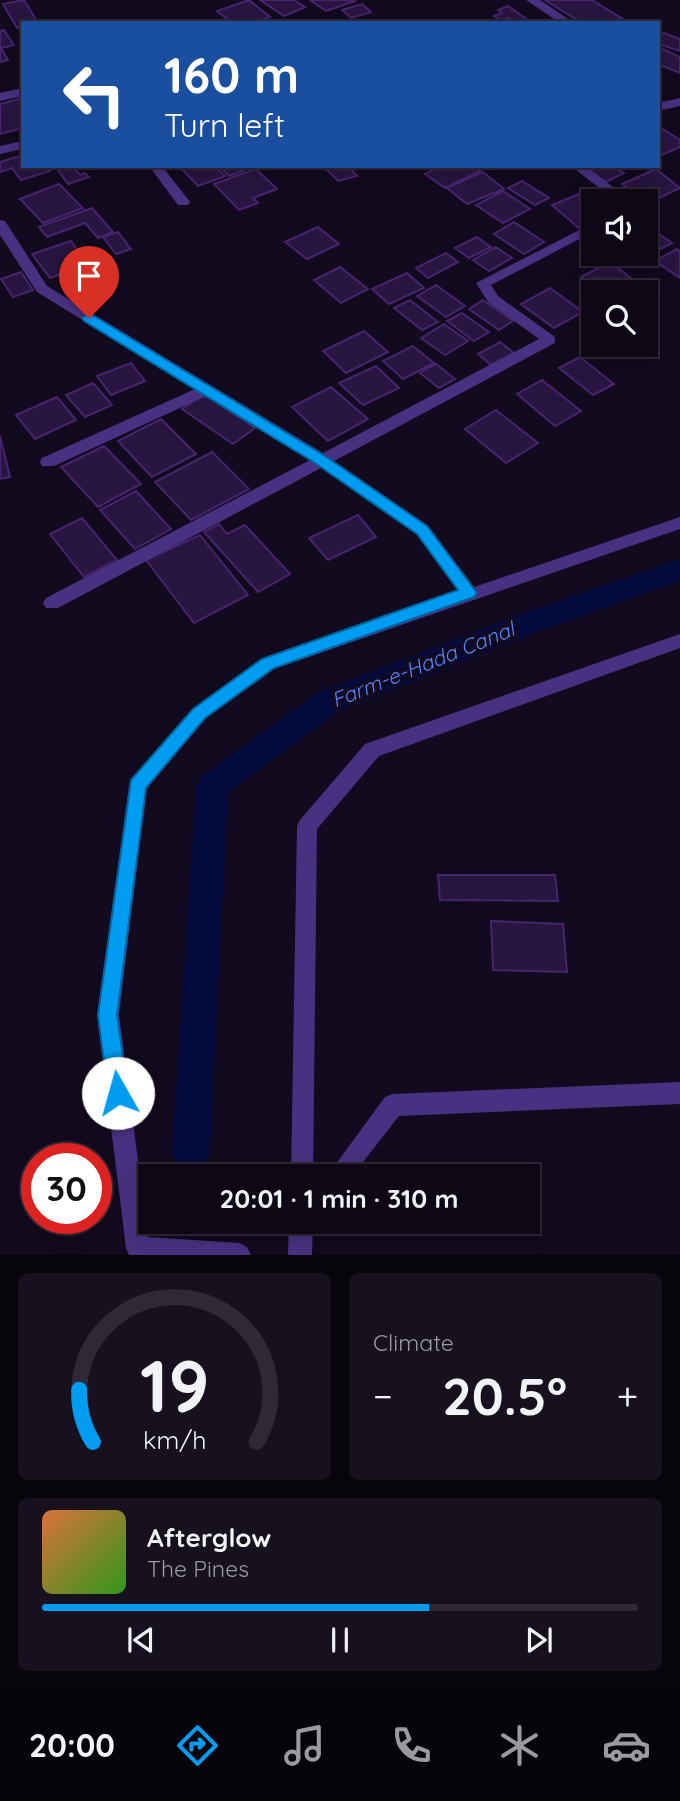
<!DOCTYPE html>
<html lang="en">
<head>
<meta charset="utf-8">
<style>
  :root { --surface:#0e0816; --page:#17111f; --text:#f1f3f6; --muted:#9b9aa1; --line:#2e2935; --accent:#009cf2 }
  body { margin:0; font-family:Quicksand,sans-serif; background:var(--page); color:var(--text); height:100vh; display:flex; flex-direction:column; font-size:26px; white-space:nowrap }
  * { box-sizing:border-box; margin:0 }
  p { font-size:23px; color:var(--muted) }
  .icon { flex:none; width:38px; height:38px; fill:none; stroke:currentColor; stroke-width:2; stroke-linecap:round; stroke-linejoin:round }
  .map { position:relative; height:1255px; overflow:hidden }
  .panel { display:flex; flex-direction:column; gap:18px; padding:18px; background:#08040c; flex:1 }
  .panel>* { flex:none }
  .banner { position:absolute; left:21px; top:21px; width:639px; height:147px; border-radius:0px; box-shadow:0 4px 18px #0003,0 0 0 2px var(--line); background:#1a4fa0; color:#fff; overflow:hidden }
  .fabs { position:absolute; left:581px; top:189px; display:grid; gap:14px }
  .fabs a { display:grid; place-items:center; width:77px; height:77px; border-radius:0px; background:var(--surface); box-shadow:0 4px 18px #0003,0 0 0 2px var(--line); font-size:35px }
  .speed { position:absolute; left:21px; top:1143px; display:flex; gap:14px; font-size:35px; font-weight:700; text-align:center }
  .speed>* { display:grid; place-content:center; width:91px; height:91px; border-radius:50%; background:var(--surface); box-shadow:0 4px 18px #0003,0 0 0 2px var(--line); line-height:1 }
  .speed .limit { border:10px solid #d22; background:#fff; color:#111 }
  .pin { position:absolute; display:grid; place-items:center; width:60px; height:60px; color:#fff; margin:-72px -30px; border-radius:50% 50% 50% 0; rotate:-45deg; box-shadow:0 0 7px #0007 }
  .pin .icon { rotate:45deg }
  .me { position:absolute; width:77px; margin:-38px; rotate:353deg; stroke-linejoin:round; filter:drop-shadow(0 0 5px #0008) }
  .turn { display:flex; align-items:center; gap:24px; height:147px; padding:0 28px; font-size:32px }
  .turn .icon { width:91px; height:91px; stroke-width:2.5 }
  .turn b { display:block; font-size:49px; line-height:60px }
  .big { font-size:52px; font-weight:700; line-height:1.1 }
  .panel .card { flex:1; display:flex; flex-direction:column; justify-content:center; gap:10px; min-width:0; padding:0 24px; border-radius:10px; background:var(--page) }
  .panel .dial { align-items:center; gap:0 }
  .dial svg { height:182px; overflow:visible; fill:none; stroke:var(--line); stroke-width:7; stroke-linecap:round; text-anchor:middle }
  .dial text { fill:var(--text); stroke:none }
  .song { display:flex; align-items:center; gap:21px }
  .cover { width:84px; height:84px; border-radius:10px; background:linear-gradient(135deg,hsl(20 70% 55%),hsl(110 70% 35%)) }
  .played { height:7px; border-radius:4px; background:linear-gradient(90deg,var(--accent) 65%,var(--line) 65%) }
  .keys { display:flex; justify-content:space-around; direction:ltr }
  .heat { display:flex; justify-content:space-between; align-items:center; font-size:38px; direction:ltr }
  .panel .tiles { flex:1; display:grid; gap:18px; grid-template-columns:1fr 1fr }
  .card:last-child { grid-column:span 2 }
  .trip { position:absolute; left:138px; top:1164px; width:402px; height:70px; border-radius:0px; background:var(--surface); box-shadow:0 4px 18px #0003,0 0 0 2px var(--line); font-weight:700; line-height:70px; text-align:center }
  .dock { display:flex; height:112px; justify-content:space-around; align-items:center; background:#060309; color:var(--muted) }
  .dock .icon { width:49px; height:49px }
  .dock .on { color:var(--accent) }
  .dock b { font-size:32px; color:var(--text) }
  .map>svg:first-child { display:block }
</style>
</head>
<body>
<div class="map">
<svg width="680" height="1255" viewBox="0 0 680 1255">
  <rect width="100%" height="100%" fill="#120a1e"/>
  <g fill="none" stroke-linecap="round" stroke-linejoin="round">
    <path fill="#050b3c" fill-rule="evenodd" d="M680,559V581L534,633L339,711L228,793L210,1151L205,1165L191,1170L177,1165L172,1151L196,786L201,776L317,693L512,617Z"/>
  </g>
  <path fill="#281540" stroke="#46256e" stroke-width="2" d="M24,0L38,23H23V27L17,28L3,4Z
    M249,0L270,17L252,23H232L217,11Z
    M260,0H294L305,7L284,16Z
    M310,0H354L355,1L326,11Z
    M545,0H592L629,23H582Z
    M362,4L371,12L351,18L342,10Z
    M508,6L528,20L515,23L509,18L501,21L494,16L502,13L498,10Z
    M4,30L14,45L1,48L8,60L0,62V31Z
    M664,33L680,39V51L658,44V38Z
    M658,47L680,57V73L658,64Z
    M23,98V128L0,134V104Z
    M658,126L680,140V147L658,157Z
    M22,155L23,166H47L50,171L21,180L12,168L0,172V162Z
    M55,166H73L80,175L85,173L89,177L68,184Z
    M179,166H215L225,176L198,186Z
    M220,166H244L247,169L229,176Z
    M348,166L357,176L338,181L325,168Z
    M440,166H473L480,171L445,188L425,174Z
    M582,166H613L624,173L606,182Z
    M256,169L277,189L253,198L258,203L239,210L214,184Z
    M656,169L680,188L648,203L622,184Z
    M483,172L504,189L467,204L447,188Z
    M522,181L549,198L535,205L508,188Z
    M59,184L83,208L43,223L20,199Z
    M503,191L530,209L503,223L476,205Z
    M579,194L593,206V223L580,229L552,205Z
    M92,208L113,232L98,238L85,223L47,237L39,227Z
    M514,222L544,242L524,254L494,234Z
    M318,227L339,244L307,259L285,242Z
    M649,227L672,243L638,260L630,254H646V229Z
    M118,232L131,249L116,254L103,237Z
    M477,237L491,247L469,258L455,248Z
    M71,241L89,265L50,278L32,254Z
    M496,247L512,258L489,271L473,260Z
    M677,249L680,251V278L655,261Z
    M446,253L458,262L428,278L416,268Z
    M610,262L643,287L633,292H602L581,277Z
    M340,267L368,289L341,303L314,280Z
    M21,272L33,290L13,297L1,279Z
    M407,273L424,288L389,304L372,289Z
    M436,285L465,306L446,317L417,296Z
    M550,288L583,312L554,328L521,304Z
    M410,300L438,322L422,330L394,308Z
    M483,300L513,321L499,330L469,309Z
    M462,313L489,332L474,341L447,321Z
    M444,324L468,341L445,355L421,338Z
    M364,331L388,352L346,373L323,351Z
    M500,342L514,353L491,365L478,354Z
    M646,343L651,346L637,355L622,345Z
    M413,346L434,363L403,379L383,361Z
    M580,357L614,384L593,395L559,368Z
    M131,363L145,381L111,395L97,376Z
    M436,364L455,379L439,388L420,373Z
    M376,366L399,388L363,405L339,383Z
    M542,380L581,411L555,426L517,394Z
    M93,383L112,405L85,417L66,395Z
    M331,387L368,419L328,441L292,407Z
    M204,394L255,428L233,444L182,409Z
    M57,397L76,420L35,439L16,415Z
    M496,410L538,443L506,463L465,429Z
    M161,419L196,454L152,477L118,441Z
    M0,436L10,477L0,479Z
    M104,446L141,484L98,507L61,467Z
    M212,452L249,489L191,520L155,482Z
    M136,491L171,529L135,549L100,510Z
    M358,515L376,537L328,560L309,538Z
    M82,518L117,560L84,577L50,534Z
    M219,524L227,534L245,525L290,574L258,592L204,532Z
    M200,535L248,595L194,623L146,560Z
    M438,875H555L558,901L440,900Z
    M491,921L563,924L567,972L493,970Z"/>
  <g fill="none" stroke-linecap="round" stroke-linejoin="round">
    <path fill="#483180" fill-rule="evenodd" d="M526,0H540L574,23H560Z
      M23,88V96L0,101V93Z
      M680,98V106L658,111V103Z
      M23,141V149L0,154V146Z
      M149,166H162L190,202L188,205H178Z
      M571,166H586L631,201H616Z
      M0,220L5,221L47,286L323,453L539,339L488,302L476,283L593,223V232L491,285L498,296L555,337V343L334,461L428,526L474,587L680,517V529L274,669L205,719L146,789L119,1015L148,1237L239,1243L247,1247L251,1255H129L126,1248L97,1015L130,780L193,709L262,659L459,592L416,534L321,468L58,608H46L43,603L46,598L310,460L206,396L54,466H42L40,462L42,458L195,389L37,292L0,235Z
      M680,634V648L379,756L317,829L313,1176H291L297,826L300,820L365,744Z
      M680,1082V1104L399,1116L352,1176H327L385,1097L393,1094Z
      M289,1222H313L312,1255H288Z"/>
  </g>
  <path fill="#009cf2" stroke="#00659d" stroke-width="2" d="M89,313L325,456L427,526L477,593L474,597L274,668L205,718L146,788L117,1015L128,1093L125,1100L118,1103L111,1100L108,1093L98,1015L131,780L193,709L262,659L458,590L417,534L315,463L84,321L82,318Z"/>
  <g text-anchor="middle" stroke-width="7" stroke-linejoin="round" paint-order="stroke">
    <g font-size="21" font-style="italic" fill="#5585ff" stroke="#120a1e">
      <text transform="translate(423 665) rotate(-22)" y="7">Farm-e-Hada Canal</text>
    </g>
  </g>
</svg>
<div class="fabs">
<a><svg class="icon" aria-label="sound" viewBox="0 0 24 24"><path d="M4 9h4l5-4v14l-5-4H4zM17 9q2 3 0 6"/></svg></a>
<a><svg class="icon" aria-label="search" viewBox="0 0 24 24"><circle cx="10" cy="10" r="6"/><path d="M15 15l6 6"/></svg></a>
</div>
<div class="speed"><div class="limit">30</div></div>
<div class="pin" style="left:89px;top:318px;background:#d93025"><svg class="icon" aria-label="arrive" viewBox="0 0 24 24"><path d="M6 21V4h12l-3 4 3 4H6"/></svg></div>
<svg class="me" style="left:118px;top:1093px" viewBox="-20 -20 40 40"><circle r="19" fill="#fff"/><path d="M0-13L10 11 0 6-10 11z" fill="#009cf2"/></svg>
<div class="trip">20:01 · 1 min · 310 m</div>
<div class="banner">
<div class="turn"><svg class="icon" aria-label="left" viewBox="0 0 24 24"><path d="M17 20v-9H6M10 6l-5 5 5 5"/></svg><div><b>160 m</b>Turn left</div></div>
</div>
</div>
<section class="panel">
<div class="tiles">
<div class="card dial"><svg viewBox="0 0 100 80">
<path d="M14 69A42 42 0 1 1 86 69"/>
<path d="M14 69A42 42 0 0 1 8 46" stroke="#009cf2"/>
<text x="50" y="56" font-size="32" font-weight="700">19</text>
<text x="50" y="72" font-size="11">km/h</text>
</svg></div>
<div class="card"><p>Climate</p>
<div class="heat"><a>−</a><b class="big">20.5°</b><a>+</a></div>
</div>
<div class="card">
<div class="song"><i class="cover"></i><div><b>Afterglow</b><p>The Pines</p></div></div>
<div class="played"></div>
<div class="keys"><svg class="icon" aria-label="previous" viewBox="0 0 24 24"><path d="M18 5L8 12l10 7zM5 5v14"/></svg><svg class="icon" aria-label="pause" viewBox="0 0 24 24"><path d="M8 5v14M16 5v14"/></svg><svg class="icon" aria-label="next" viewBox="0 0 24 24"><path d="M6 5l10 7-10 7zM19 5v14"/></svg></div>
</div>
</div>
</section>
<nav class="dock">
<b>20:00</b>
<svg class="icon on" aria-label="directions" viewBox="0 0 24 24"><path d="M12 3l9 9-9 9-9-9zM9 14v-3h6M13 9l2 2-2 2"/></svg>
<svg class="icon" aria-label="music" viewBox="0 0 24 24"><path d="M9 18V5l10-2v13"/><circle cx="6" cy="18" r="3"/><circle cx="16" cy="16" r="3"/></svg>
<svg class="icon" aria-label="phone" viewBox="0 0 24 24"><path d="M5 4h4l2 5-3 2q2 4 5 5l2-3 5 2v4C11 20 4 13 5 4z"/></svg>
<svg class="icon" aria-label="climate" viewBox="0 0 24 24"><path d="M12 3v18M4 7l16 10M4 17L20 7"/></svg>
<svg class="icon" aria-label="car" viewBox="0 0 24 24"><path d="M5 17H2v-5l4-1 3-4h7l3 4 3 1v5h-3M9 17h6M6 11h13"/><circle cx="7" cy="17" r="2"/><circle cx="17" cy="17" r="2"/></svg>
</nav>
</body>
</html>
